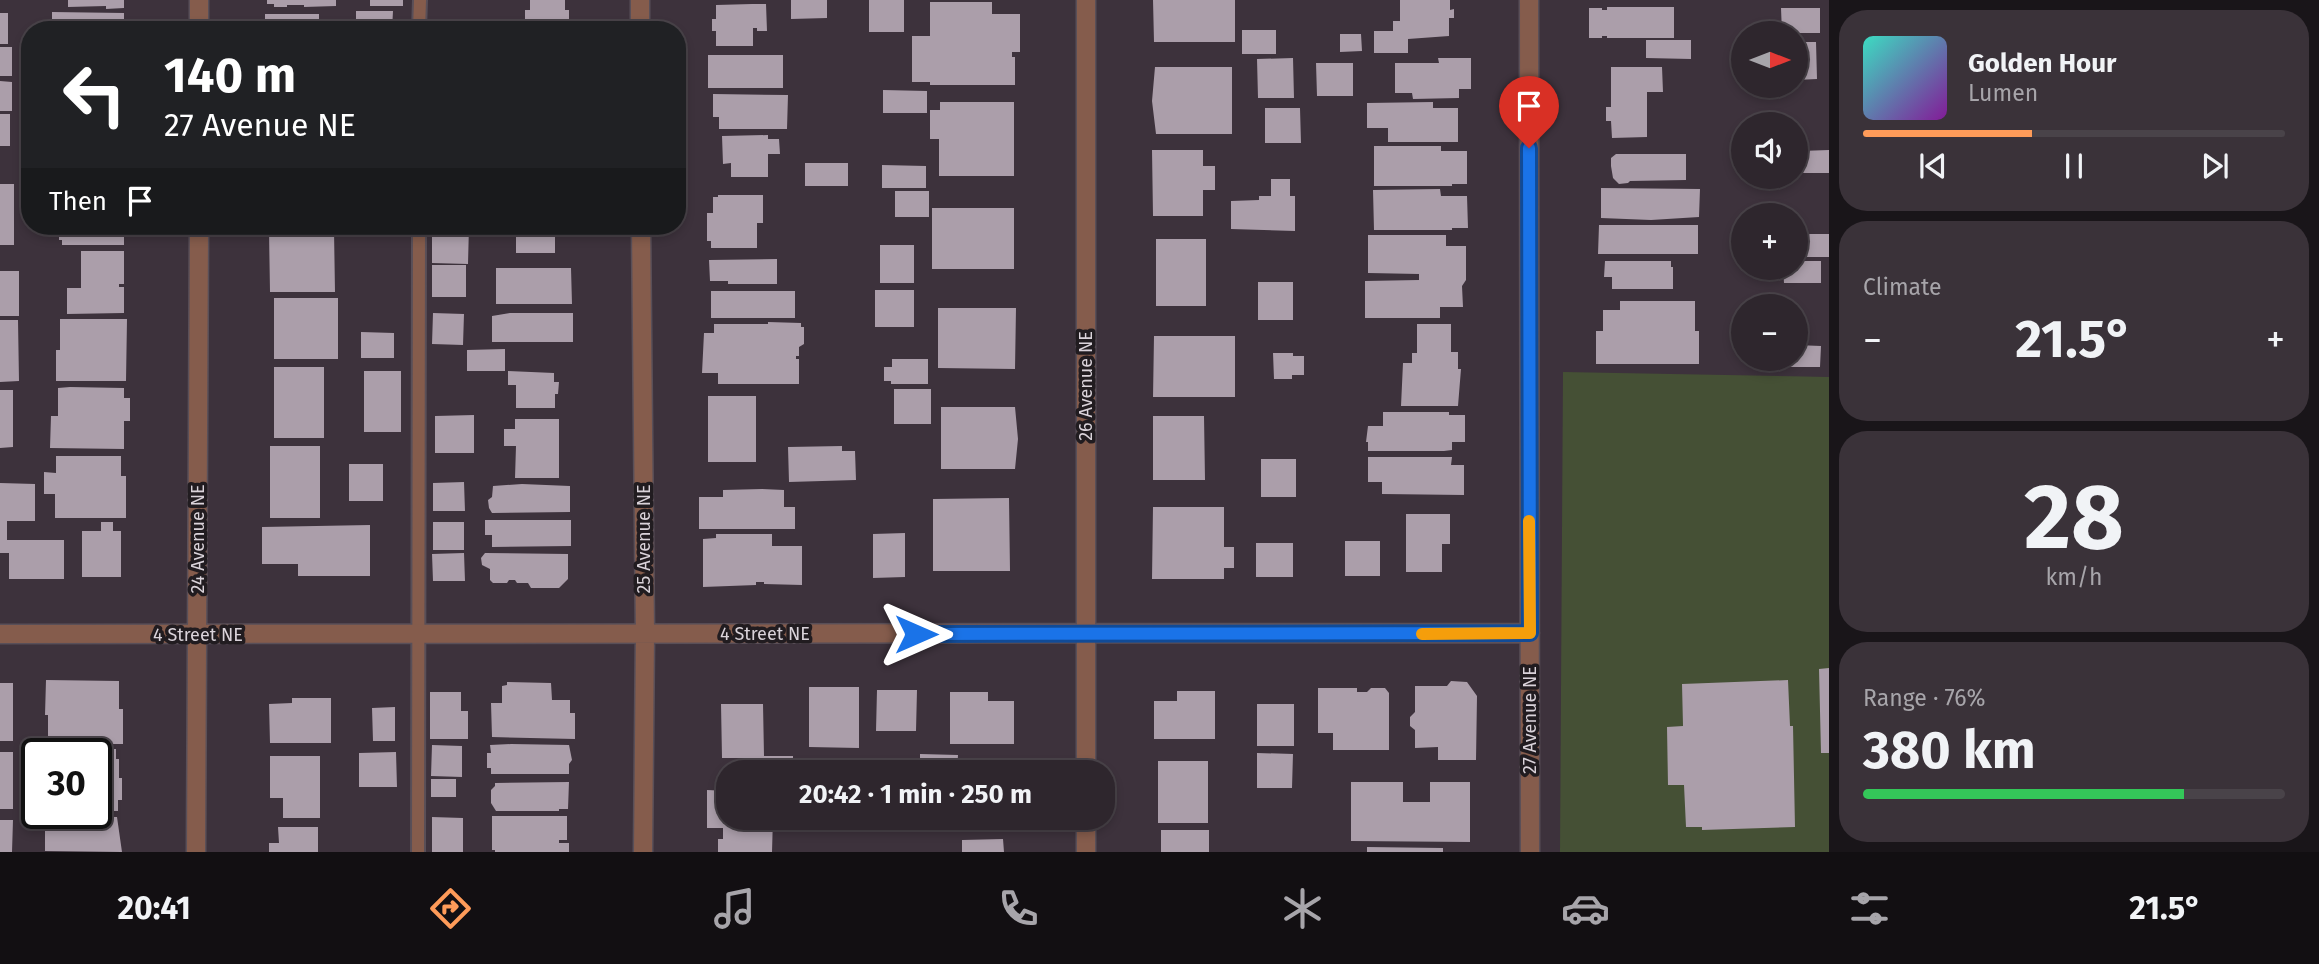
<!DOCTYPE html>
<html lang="en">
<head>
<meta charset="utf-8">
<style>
  :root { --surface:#2e262d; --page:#3a3239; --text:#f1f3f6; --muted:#a7a5aa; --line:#494349; --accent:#fe9b59 }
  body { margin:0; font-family:"Fira Sans",sans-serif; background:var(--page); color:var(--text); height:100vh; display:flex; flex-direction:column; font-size:26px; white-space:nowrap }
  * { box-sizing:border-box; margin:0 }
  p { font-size:23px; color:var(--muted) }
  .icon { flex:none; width:38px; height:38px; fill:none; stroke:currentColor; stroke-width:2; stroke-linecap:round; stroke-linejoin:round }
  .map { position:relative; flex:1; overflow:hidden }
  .drawer { display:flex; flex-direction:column; gap:10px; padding:10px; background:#191519; width:490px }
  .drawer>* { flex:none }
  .banner { position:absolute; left:21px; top:21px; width:665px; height:214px; border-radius:28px; box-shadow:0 4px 10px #0003,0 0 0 2px var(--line); background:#202124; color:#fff; overflow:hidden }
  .needle { width:46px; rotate:90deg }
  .fabs { position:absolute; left:1731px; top:21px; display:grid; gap:14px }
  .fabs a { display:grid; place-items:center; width:77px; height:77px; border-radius:50%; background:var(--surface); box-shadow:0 4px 10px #0003,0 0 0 2px var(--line); font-size:35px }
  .speed { position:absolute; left:21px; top:738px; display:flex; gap:14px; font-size:35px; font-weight:700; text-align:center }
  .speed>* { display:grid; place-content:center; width:91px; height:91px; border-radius:50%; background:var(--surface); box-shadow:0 4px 10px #0003,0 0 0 2px var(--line); line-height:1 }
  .speed .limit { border:4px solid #111; border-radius:10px; background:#fff; color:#111 }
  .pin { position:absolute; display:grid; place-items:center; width:60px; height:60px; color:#fff; margin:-72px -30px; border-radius:50% 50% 50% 0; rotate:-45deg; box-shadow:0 0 7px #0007 }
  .pin .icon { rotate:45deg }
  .me { position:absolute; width:77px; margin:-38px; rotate:90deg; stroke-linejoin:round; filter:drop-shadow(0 0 5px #0008) }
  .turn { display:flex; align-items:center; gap:24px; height:147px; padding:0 28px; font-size:32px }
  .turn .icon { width:91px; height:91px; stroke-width:2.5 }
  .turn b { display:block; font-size:49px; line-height:60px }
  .then { display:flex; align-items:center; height:66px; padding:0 28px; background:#0003; gap:14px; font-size:26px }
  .big { font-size:52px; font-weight:700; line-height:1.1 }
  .drawer .tile { flex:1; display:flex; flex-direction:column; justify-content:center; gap:10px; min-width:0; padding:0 24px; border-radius:28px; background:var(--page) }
  .drawer .dial { align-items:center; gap:0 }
  .dial b { font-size:91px; line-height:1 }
  .song { display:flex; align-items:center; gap:21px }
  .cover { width:84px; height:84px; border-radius:10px; background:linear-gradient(135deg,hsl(170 70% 55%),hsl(290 70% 35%)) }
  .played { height:7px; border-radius:4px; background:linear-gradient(90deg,var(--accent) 40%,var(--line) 40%) }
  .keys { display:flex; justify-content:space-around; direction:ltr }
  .heat { display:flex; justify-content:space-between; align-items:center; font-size:38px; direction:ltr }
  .charge { height:10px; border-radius:5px; background:linear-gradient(90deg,#34c759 76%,var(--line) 0) }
  .trip { position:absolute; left:716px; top:760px; width:399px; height:70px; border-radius:28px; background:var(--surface); box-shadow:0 4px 10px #0003,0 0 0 2px var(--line); font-weight:700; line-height:70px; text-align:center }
  .menu { display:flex; height:112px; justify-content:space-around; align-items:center; background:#120f12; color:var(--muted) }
  .menu .icon { width:49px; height:49px }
  .menu .active { color:var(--accent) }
  .menu b { font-size:32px; color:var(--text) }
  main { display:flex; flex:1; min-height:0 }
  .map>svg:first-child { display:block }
</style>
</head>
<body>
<main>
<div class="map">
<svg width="1829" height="852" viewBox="0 0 1829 852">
  <rect width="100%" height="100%" fill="#3d323c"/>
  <path fill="#455035" d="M1563,372L1829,377V852H1560Z"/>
  <path fill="#ab9eaa" d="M68,0H124V8L106,9V6L68,7Z
    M267,0H336V6L304,7V5H287V7H274V4H267Z
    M370,0H403V6H370Z
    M530,0H565V10H569V30H525V10H530Z
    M791,0H827V18L791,19Z
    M869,0H904V32H869Z
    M1153,0H1235V42H1154Z
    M1400,0H1450V10L1454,9V18H1449V36L1408,39V53H1374V31H1393V21H1400Z
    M930,2H992V14H1020V52H1012V57H1015V85H930V82H912V36H930Z
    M752,4H766L767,31H757V28H753V46H716V31H712V19H716V5Z
    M1607,7H1674V38H1607V36H1602V38H1589V8H1602V10H1607Z
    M1781,8H1820V33H1782Z
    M356,11H393L392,30H356Z
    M52,12L124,13V26H128V30H52Z
    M0,13H8V44H0Z
    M265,14H319V30H265Z
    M1242,30H1276V54H1242Z
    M1340,34H1361L1362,51L1340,52Z
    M1646,40H1691V59L1646,58Z
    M1796,42H1816L1817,79L1796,80Z
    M0,47H12V76H0Z
    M708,55H783V88H708Z
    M1293,58L1294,98H1258L1257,59Z
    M1438,58H1471V89H1459V98L1413,99L1412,93H1395V63H1439Z
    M1316,63H1353V96H1317Z
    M1155,67H1232V134H1156L1152,101Z
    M1611,67H1662L1663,92H1647V137L1612,138L1611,121H1606V107H1611Z
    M0,81L12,82V111H0Z
    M883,90L927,91V113H883Z
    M713,94L788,95L787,129H719V117H713Z
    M940,102H1014V176H939V139H930V110H940Z
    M1433,102V108H1458V142H1388V128H1367V103Z
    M1265,108H1300L1301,143H1265Z
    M0,114H10V146H0Z
    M768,135V139H779L780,154H768V177H731V163L723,164L722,136Z
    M1374,146H1441V151H1467V184H1452V186H1374Z
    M1152,150H1203V166H1215V190H1203V216H1153Z
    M1829,150V173H1801L1800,151Z
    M1616,154H1686V180L1630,181L1628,183L1619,184L1613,178L1611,166V158Z
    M805,163H848V186H805Z
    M882,165L926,166V188H882Z
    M1271,179H1290V196H1295V231L1231,229V201L1259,200V196H1271Z
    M0,184H14V245H0Z
    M1601,188L1700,189L1699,217L1651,220L1601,218Z
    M1440,189L1441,196H1467L1468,228H1452V230H1374L1373,190Z
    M895,191H929V217H895Z
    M718,195H763V223H757V248H711V241H707V213H713V197H718Z
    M932,208H1014V269H932Z
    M1599,225H1698V254H1598Z
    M59,226H124V245H62V240H59Z
    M432,226H469L468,264L432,263Z
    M516,226H555V253H516Z
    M334,230L335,292H270L269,231Z
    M1800,234H1829V257H1800Z
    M1368,235H1446V246H1466V280L1462,286L1463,307H1440V318H1365V281L1419,280V274L1368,273Z
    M1156,239H1206V306H1156Z
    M880,245H914V283H880Z
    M81,251H124V284H119V287H124V313L67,314V288H81Z
    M777,259V284H728V281H710L709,260Z
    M1605,261H1671V267H1673V289H1612V277H1604Z
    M1796,261H1821V283H1784L1783,268H1796Z
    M432,265H466V297H432Z
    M496,268H571L572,304H496Z
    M0,271H19V316H0Z
    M1258,282H1293V320H1258Z
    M875,290H914V327H875Z
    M711,291H795V318H711Z
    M274,298H338V359H274Z
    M1620,301H1695V331H1699V364H1596V331H1603V310H1620Z
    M938,308H1016L1015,369L938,368Z
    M433,313L464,314L463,345L432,344Z
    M510,313H573V342H492V316Z
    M60,319H127L126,381H56V350H60Z
    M0,320H18L19,381L0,382Z
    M768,322L801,323V327H804V344L799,347V356H796V359H799V384H718V373H702L704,333H714V324H768Z
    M1417,324H1451V352H1458V369H1461L1458,406H1401L1403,363H1412V353H1417Z
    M361,332L394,333V358H361Z
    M1154,336H1235V397H1153Z
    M1796,345L1821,346L1820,367H1784V359H1796Z
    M505,349V371H467V350Z
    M1273,353H1293V356H1304V375H1292V379H1274Z
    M892,359H928V384H891V381H884V367H892Z
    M274,367H324V438H274Z
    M364,371H401V432H364Z
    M508,371L554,373V382H559L558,394H555V408H516V385H508Z
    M70,387L124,388V398H130V421H124V449L50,448L51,416H58V388Z
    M894,389H931V424H894Z
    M0,390H13V447L0,448Z
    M708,396H756V462H708Z
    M941,407H1015L1018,439L1015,469H941Z
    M1383,412H1449V415H1465V442H1452V450L1444,451H1368V442H1366L1368,426H1383Z
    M474,415V453H435V416Z
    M1153,416H1204L1205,480H1153Z
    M515,419H559V478H515L516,446H504V429H515Z
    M270,446H320V518H270Z
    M842,446V451H855L856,480L789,482L788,447Z
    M56,456H121V476H126V518H55V494H44V472L56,473Z
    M1368,457H1452L1451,465H1464V495L1382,494V482H1368Z
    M1261,459H1296V497H1261Z
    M349,464H383V501H349Z
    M464,482L465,511H433V483Z
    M0,483L35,484V521H7V540H64V579H9V553H0Z
    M522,484L570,486V512L492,513L489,508L488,500L492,497L493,486Z
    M762,489L784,490V507H795V529H699V497H723V490Z
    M1009,498L1010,571H933V499Z
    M1153,507H1224V547H1234V568H1224V579H1152Z
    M1406,514H1450V544H1442V572H1406Z
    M485,520H571V546L492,547V535H485Z
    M101,522H113V531H121V577H82V531H101Z
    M433,522H464V550H433Z
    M370,525V576H298V564H262V527Z
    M905,533V577L873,578V534Z
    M716,534H772V546H802V585L764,584V582H756V585L703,587V539L716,538Z
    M1345,541H1380V576H1345Z
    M1256,543H1293V577H1256Z
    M464,553L465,581H433L432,554Z
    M485,553L568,554V579L559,588H531L528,583H517L515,580H509L507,583H493L490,580V569L482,565L481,558Z
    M1829,668V753H1821L1819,669Z
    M46,680L119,681V709H123V744H48V715H45Z
    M1788,680L1790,726H1793L1795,827L1702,830V827H1686L1684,785H1668L1667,727L1683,726L1682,684Z
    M1451,681L1467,682L1477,696L1476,760H1438V747L1415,748V730L1410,726V717L1415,712V686H1447Z
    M507,682L551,683L552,700H570V713H575V739L492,737L491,703H502V686L507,685Z
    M0,683H13V741H0Z
    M809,687H859V748L809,747Z
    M1318,688H1357V692H1367L1371,688H1385L1389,693V750H1333V733H1318Z
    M877,690H917L916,731H876Z
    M1177,691H1215V739H1154V701H1177Z
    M430,692H461V711H468V739H430Z
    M950,692H988V701H1014V744H950Z
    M292,698H331V743H270L269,704L292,703Z
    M721,704H763L764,756H793V772H763V758H722Z
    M1257,704H1294V746H1257Z
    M395,707V741H373L372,708Z
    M511,744L569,745L572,760L569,764V774H491V768H487V753H491L490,745Z
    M432,745L462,746V777L431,776Z
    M43,749H116V759H119V778H122V800H118V811H96V754H43Z
    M0,752H13V809H0Z
    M396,752L397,787H359V753Z
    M1257,753L1293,754L1292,788H1257Z
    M920,754L958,755L957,772H920Z
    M270,756H320V818H283V798H270Z
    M1158,761H1208V823H1158Z
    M431,779H456V797H431Z
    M569,782L568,809H559V811H496L491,803V790L495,786V783Z
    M1351,782H1403V802H1430V782H1470V842L1351,841Z
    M707,790L728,791V817H773L772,852H718V839H723V828H707Z
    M45,816L117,817L122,852L45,851Z
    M492,816H567V840H559V843H569V852H495V850H492Z
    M432,817L463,818V852H432Z
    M802,817H851V830H802Z
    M949,817H1002V830H960V828H949Z
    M0,820H13L12,852H0Z
    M278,827H318V852H269V843H279Z
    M1161,830H1209V852H1161Z
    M1003,839L1004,852H962V840Z
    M1367,847L1443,848V852H1367Z"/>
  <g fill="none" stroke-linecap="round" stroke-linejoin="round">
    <defs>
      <path id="service" d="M419,30L420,0
        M418,852L419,226"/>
      <path id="minor" d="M640,0V30
        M1086,0V772
        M1529,0L1530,852
        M199,30V0
        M641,226L645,634L643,852
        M0,634L1530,633
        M1086,817V852
        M196,852L199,226"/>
    </defs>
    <use href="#service" stroke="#594f58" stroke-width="16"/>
    <use href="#minor" stroke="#594f58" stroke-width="21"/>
    <use href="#service" stroke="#855c4c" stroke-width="12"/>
    <use href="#minor" stroke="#855c4c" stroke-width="18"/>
  </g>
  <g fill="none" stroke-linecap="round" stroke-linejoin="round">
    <defs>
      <path id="route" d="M916,634L1530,633L1529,148"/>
    </defs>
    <use href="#route" stroke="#114b97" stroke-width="18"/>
    <use href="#route" stroke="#1a73e8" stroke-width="12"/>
    <path stroke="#f59e0b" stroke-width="12" d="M1422,634L1530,633L1529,521"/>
  </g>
  <g text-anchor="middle" stroke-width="7" stroke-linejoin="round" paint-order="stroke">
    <g font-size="18" fill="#dad3da" stroke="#211c20">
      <text transform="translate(1086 386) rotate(-90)" y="6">26 Avenue NE</text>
      <text transform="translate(198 539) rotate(-90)" y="6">24 Avenue NE</text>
      <text transform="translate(644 539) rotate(-90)" y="6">25 Avenue NE</text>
      <text x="765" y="640">4 Street NE</text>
      <text x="198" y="641">4 Street NE</text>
      <text transform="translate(1530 720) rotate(-90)" y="6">27 Avenue NE</text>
    </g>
  </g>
</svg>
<div class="fabs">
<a><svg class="needle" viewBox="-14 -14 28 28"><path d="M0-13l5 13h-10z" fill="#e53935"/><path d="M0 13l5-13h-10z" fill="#a7a5aa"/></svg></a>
<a><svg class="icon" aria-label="sound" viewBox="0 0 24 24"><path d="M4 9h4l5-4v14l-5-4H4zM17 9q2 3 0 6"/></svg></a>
<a>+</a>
<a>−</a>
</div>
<div class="speed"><div class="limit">30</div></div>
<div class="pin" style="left:1529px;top:148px;background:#d93025"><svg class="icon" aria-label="arrive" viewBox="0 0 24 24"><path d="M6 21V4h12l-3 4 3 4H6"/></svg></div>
<svg class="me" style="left:916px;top:634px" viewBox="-20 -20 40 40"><path d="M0-17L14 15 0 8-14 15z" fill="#1a73e8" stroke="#fff" stroke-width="4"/></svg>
<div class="trip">20:42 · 1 min · 250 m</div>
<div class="banner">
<div class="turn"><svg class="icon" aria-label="left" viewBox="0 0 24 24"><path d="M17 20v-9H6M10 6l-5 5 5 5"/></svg><div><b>140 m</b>27 Avenue NE</div></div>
<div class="then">Then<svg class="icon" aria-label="arrive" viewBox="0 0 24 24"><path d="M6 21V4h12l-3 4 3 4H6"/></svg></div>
</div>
</div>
<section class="drawer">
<div class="tile">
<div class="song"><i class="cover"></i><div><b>Golden Hour</b><p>Lumen</p></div></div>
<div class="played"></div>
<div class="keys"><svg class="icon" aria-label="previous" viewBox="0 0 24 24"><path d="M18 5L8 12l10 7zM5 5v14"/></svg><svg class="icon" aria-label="pause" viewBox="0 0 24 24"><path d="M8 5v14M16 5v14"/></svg><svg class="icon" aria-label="next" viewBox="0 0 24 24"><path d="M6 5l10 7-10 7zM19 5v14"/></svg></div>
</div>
<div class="tile"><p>Climate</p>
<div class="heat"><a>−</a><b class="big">21.5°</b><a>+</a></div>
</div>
<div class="tile dial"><b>28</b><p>km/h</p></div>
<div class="tile"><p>Range · 76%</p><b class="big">380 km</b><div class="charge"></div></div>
</section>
</main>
<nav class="menu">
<b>20:41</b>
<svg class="icon active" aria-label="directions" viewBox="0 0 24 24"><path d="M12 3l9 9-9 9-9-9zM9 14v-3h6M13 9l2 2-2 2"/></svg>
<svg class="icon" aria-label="music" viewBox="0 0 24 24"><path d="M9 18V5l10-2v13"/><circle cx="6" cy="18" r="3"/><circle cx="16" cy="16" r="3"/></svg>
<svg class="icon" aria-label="phone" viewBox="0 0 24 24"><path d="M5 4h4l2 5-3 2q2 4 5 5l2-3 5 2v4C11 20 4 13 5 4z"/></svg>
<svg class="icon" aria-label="climate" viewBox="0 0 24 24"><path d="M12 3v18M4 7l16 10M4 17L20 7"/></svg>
<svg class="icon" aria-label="car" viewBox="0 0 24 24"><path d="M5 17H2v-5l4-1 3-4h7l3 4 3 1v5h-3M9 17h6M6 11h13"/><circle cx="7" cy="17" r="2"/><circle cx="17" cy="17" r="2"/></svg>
<svg class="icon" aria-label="filters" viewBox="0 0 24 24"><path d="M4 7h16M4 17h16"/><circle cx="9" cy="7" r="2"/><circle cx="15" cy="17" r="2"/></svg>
<b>21.5°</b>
</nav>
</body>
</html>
